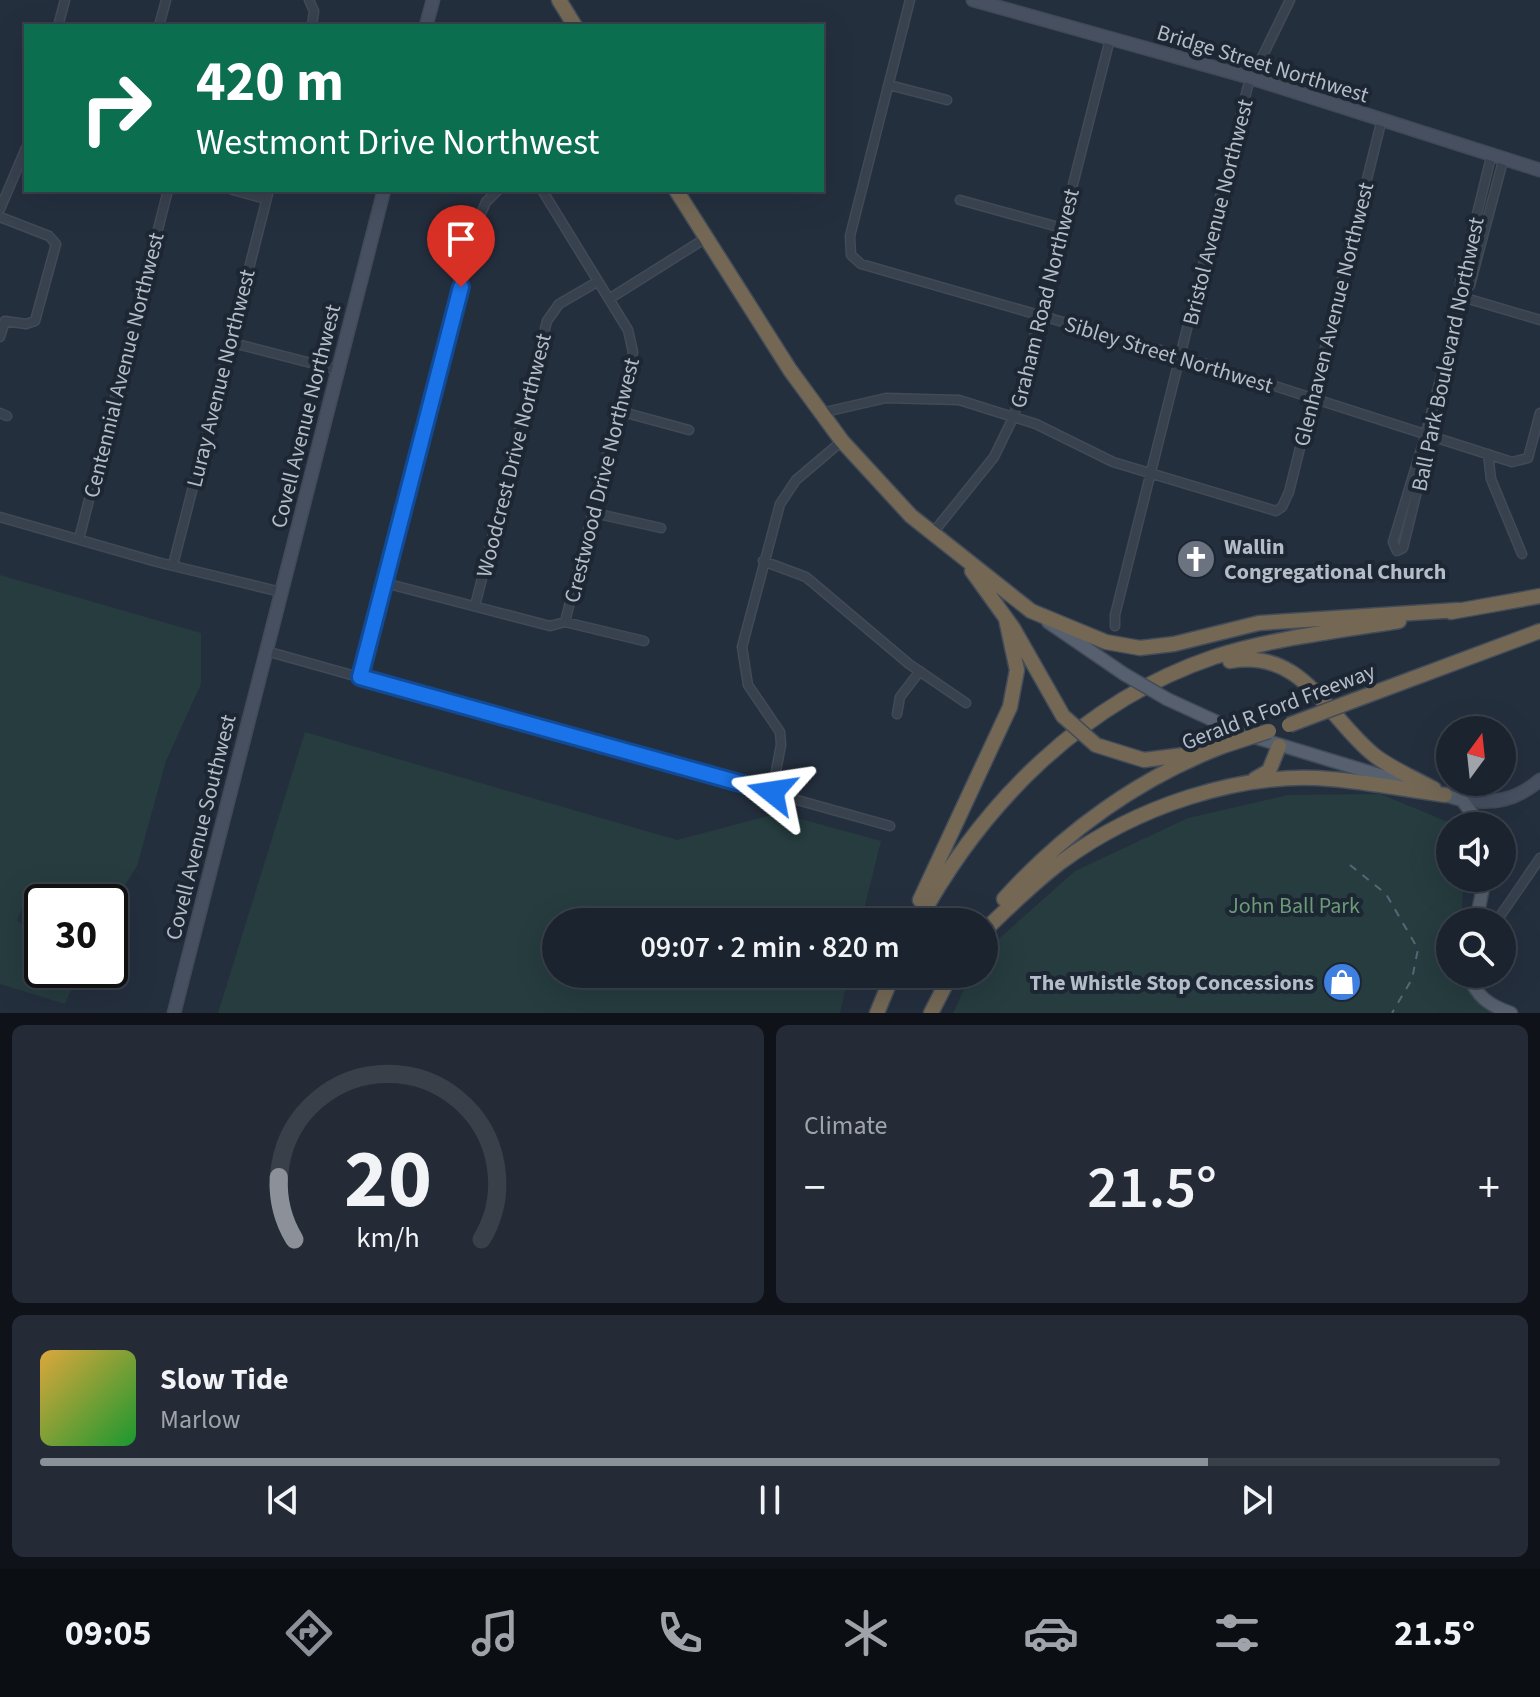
<!DOCTYPE html>
<html lang="en">
<head>
<meta charset="utf-8">
<style>
  :root { --surface:#1b232e; --page:#242b36; --text:#f1f3f6; --muted:#a0a4aa; --line:#39404a; --accent:#8c9099 }
  body { margin:0; font-family:"Source Sans 3",sans-serif; background:var(--page); color:var(--text); height:100vh; display:flex; flex-direction:column; font-size:30px; white-space:nowrap }
  * { box-sizing:border-box; margin:0 }
  p { font-size:26px; color:var(--muted) }
  .icon { flex:none; width:44px; height:44px; fill:none; stroke:currentColor; stroke-width:2; stroke-linecap:round; stroke-linejoin:round }
  .map { position:relative; height:1013px; overflow:hidden }
  .drawer { display:flex; flex-direction:column; gap:12px; padding:12px; background:#0f1319; flex:1 }
  .drawer>* { flex:none }
  .top-card { position:absolute; left:24px; top:24px; width:800px; height:168px; border-radius:0px; box-shadow:0 8px 32px #0002,0 0 0 2px var(--line); background:#0b6e4f; color:#fff; overflow:hidden }
  .needle { width:52px; rotate:15deg }
  .buttons { position:absolute; left:1436px; top:716px; display:grid; gap:16px }
  .buttons a { display:grid; place-items:center; width:80px; height:80px; border-radius:50%; background:var(--surface); box-shadow:0 8px 32px #0002,0 0 0 2px var(--line); font-size:40px }
  .speed { position:absolute; left:24px; top:884px; display:flex; gap:16px; font-size:40px; font-weight:700; text-align:center }
  .speed>* { display:grid; place-content:center; width:104px; height:104px; border-radius:50%; background:var(--surface); box-shadow:0 8px 32px #0002,0 0 0 2px var(--line); line-height:1 }
  .speed .limit { border:4px solid #111; border-radius:12px; background:#fff; color:#111 }
  .pin { position:absolute; display:grid; place-items:center; width:68px; height:68px; color:#fff; margin:-82px -34px; border-radius:50% 50% 50% 0; rotate:-45deg; box-shadow:0 0 8px #0007 }
  .pin .icon { rotate:45deg }
  .me { position:absolute; width:88px; margin:-44px; rotate:285deg; stroke-linejoin:round; filter:drop-shadow(0 0 6px #0008) }
  .turn { display:flex; align-items:center; gap:28px; height:168px; padding:0 40px; font-size:36px }
  .turn .icon { width:104px; height:104px; stroke-width:2.5 }
  .turn b { display:block; font-size:56px; line-height:68px }
  .big { font-size:60px; font-weight:600; line-height:1.1 }
  .drawer .widget { flex:1; display:flex; flex-direction:column; justify-content:center; gap:12px; min-width:0; padding:0 28px; border-radius:12px; background:var(--page) }
  .drawer .dial { align-items:center; gap:0 }
  .dial svg { height:208px; overflow:visible; fill:none; stroke:var(--line); stroke-width:7; stroke-linecap:round; text-anchor:middle }
  .dial text { fill:var(--text); stroke:none }
  .song { display:flex; align-items:center; gap:24px }
  .cover { width:96px; height:96px; border-radius:12px; background:linear-gradient(135deg,hsl(40 70% 55%),hsl(130 70% 35%)) }
  .played { height:8px; border-radius:4px; background:linear-gradient(90deg,var(--accent) 80%,var(--line) 80%) }
  .keys { display:flex; justify-content:space-around; direction:ltr }
  .heat { display:flex; justify-content:space-between; align-items:center; font-size:44px; direction:ltr }
  .drawer .tiles { flex:1; display:grid; gap:12px; grid-template-columns:1fr 1fr }
  .widget:last-child { grid-column:span 2 }
  .trip { position:absolute; left:542px; top:908px; width:456px; height:80px; border-radius:40px; background:var(--surface); box-shadow:0 8px 32px #0002,0 0 0 2px var(--line); font-weight:600; line-height:80px; text-align:center }
  .dock { display:flex; height:128px; justify-content:space-around; align-items:center; background:#0b0e12; color:var(--muted) }
  .dock .icon { width:56px; height:56px }
  .dock .on { color:var(--accent) }
  .dock b { font-size:36px; color:var(--text) }
  .map>svg:first-child { display:block }
</style>
</head>
<body>
<div class="map">
<svg width="1540" height="1013" viewBox="0 0 1540 1013">
  <rect width="100%" height="100%" fill="#242f3e"/>
  <path fill="#263c3f" d="M0,575L201,633V684L166,761L137,866L118,896L33,886L17,920L42,942V970H65L73,985L65,1004L0,984Z
    M305,732L677,840L779,813L881,841L861,922H556V974H849L840,1013H218Z
    M1380,794L1458,826H1450V878H1464L1461,922H1450V974H1459L1460,982L1469,977L1477,993L1511,1013H953L971,974H984V952L1075,871L1188,818L1288,795Z"/>
  <g fill="none" stroke-linecap="round" stroke-linejoin="round">
    <defs>
      <path id="street" d="M309,0L314,11L312,26
        M910,0L850,236L851,255L861,264L1181,356L1512,462L1528,458L1540,413
        M58,26L65,0
        M159,26L166,0
        M889,85L947,100
        M233,190L266,199
        M542,190L628,330L633,352L565,622
        M960,200L1062,228
        M0,209L26,148
        M0,217L49,236L56,244L35,321L26,324L5,321L0,337
        M1462,297L1470,285L1504,157
        M1462,297L1540,320
        M609,299L706,238
        M229,342L338,370
        M619,411L689,430
        M0,413L7,416
        M821,413L886,398L959,400L1036,424L1113,462L1276,511L1282,507L1289,492L1382,119
        M1426,433L1393,542L1397,551L1403,548L1429,442L1426,433L1462,297L1460,283L1492,153
        M1488,454L1491,479L1522,554
        M594,513L661,528
        M0,517L157,562L281,592
        M932,534L994,457L1014,416L1110,39
        M79,539L168,190
        M763,561L806,577L909,664L966,703
        M173,565L269,190
        M385,583L550,626L565,622L644,641
        M475,606L547,321L559,304L597,282
        M1115,626V615L1248,86L1290,0
        M266,651L890,826
        M360,677L479,218L486,202L498,190
        M897,714L900,697L920,671
        M772,792L781,745L780,732L748,685L742,647L780,504L796,480L842,441
        M1496,922L1540,858"/>
      <path id="secondary" d="M973,0L1245,76L1540,170
        M426,26L433,0
        M1462,800C1494,804 1515,801 1540,780
        M174,1013L384,190"/>
      <path id="primary" d="M1048,622L1124,674
        M1167,699L1241,733L1412,785
        M1437,793L1462,800L1481,826
        M1476,922L1485,878
        M1469,974C1475,996 1490,1006 1511,1013"/>
      <path id="highway" d="M559,0L575,26
        M676,190L790,370L842,441L911,516L1031,611L1106,642L1140,648L1174,644L1259,623L1458,610
        M972,571L1013,628L1063,716
        M1451,612L1540,596
        M1230,661C1303,648 1327,717 1374,755C1392,769 1414,778 1434,789
        M1355,700L1540,631
        M1096,745L1144,760L1192,754
        M1255,779L1269,771L1279,746
        M1004,899C1064,832 1139,778 1223,746
        M920,900L1010,707L1017,670L1006,619
        M918,922C982,803 1084,701 1214,657C1273,638 1338,631 1399,621
        M984,931C1009,907 1033,883 1061,862C1134,808 1239,771 1330,779C1369,782 1407,790 1445,795
        M877,1013L893,974
        M931,1013L951,974"/>
    </defs>
    <use href="#street" stroke="#414a57" stroke-width="11"/>
    <use href="#secondary" stroke="#414a57" stroke-width="15"/>
    <use href="#primary" stroke="#414a57" stroke-width="15"/>
    <use href="#highway" stroke="#434c59" stroke-width="17"/>
    <use href="#street" stroke="#38414e" stroke-width="8"/>
    <use href="#secondary" stroke="#465061" stroke-width="12"/>
    <use href="#primary" stroke="#56606e" stroke-width="12"/>
    <use href="#highway" stroke="#746855" stroke-width="14"/>
    <path stroke="#5a6575" stroke-width="2" stroke-dasharray="8 8" stroke-linecap="butt" d="M1350,865L1386,894L1418,949L1412,979L1392,1013"/>
    <defs>
      <path id="primary-bridge" d="M1124,674L1167,699"/>
      <path id="highway-bridge" d="M1063,716L1096,745
        M1289,725L1355,700
        M1223,746L1269,731"/>
    </defs>
    <use href="#primary-bridge" stroke="#414a57" stroke-width="15" stroke-linecap="butt"/>
    <use href="#highway-bridge" stroke="#434c59" stroke-width="17" stroke-linecap="butt"/>
    <use href="#primary-bridge" stroke="#56606e" stroke-width="12"/>
    <use href="#highway-bridge" stroke="#746855" stroke-width="14"/>
  </g>
  <g fill="none" stroke-linecap="round" stroke-linejoin="round">
    <defs>
      <path id="route" d="M461,287L360,677L772,792"/>
    </defs>
    <use href="#route" stroke="#114b97" stroke-width="20"/>
    <use href="#route" stroke="#1a73e8" stroke-width="14"/>
  </g>
  <defs>
    <symbol id="church-disc" viewBox="-11 -11 22 22"><circle r="9.5" fill="#6b7280" stroke="#1d2633"/><path d="M-1.2-6h2.4v3.5h3.3v2.4h-3.3V6h-2.4V-.1h-3.3v-2.4h3.3Z" fill="#fff"/></symbol>
    <symbol id="shop-disc" viewBox="-11 -11 22 22"><circle r="9.5" fill="#3f7fe0" stroke="#1d2633"/><path d="M-5-2.5h2.3a2.7 3.5 0 0 1 5.4 0H5L5.5 6h-11ZM-1.5-2.5h3a1.5 2.3 0 0 0-3 0Z" fill="#fff"/></symbol>
  </defs>
  <g fill-rule="evenodd">
    <use href="#church-disc" x="1174" y="537" width="44" height="44"/>
    <use href="#shop-disc" x="1320" y="960" width="44" height="44"/>
  </g>
  <g text-anchor="middle" stroke-width="8" stroke-linejoin="round" paint-order="stroke">
    <g font-size="22" fill="#b4bcc9" stroke="#1d2633">
      <text transform="translate(1263 63) rotate(17)" y="8">Bridge Street Northwest</text>
      <text transform="translate(1217 212) rotate(-76)" y="8">Bristol Avenue Northwest</text>
      <text transform="translate(1044 298) rotate(-76)" y="8">Graham Road Northwest</text>
      <text transform="translate(1333 314) rotate(-76)" y="8">Glenhaven Avenue Northwest</text>
      <text transform="translate(1169 354) rotate(17)" y="8">Sibley Street Northwest</text>
      <text transform="translate(1447 354) rotate(-78)" y="8">Ball Park Boulevard Northwest</text>
      <text transform="translate(123 365) rotate(-76)" y="8">Centennial Avenue Northwest</text>
      <text transform="translate(220 378) rotate(-76)" y="8">Luray Avenue Northwest</text>
      <text transform="translate(305 416) rotate(-76)" y="8">Covell Avenue Northwest</text>
      <text transform="translate(513 455) rotate(-76)" y="8">Woodcrest Drive Northwest</text>
      <text transform="translate(601 480) rotate(-76)" y="8">Crestwood Drive Northwest</text>
      <text transform="translate(1278 706) rotate(-21)" y="8">Gerald R Ford Freeway</text>
      <text transform="translate(200 827) rotate(-76)" y="8">Covell Avenue Southwest</text>
    </g>
    <g font-size="22" font-weight="bold" fill="#b4bcc9" stroke="#1d2633" text-anchor="start">
      <text x="1224" y="554">Wallin<tspan x="1224" dy="25">Congregational Church</tspan></text>
      <text x="1314" y="990" text-anchor="end">The Whistle Stop Concessions</text>
    </g>
    <g font-size="22" fill="#6b9a76" stroke="#1d2633">
      <text x="1294" y="913">John Ball Park</text>
    </g>
  </g>
</svg>
<div class="buttons">
<a><svg class="needle" viewBox="-14 -14 28 28"><path d="M0-13l5 13h-10z" fill="#e53935"/><path d="M0 13l5-13h-10z" fill="#a0a4aa"/></svg></a>
<a><svg class="icon" aria-label="sound" viewBox="0 0 24 24"><path d="M4 9h4l5-4v14l-5-4H4zM17 9q2 3 0 6"/></svg></a>
<a><svg class="icon" aria-label="search" viewBox="0 0 24 24"><circle cx="10" cy="10" r="6"/><path d="M15 15l6 6"/></svg></a>
</div>
<div class="speed"><div class="limit">30</div></div>
<div class="pin" style="left:461px;top:287px;background:#d93025"><svg class="icon" aria-label="arrive" viewBox="0 0 24 24"><path d="M6 21V4h12l-3 4 3 4H6"/></svg></div>
<svg class="me" style="left:772px;top:792px" viewBox="-20 -20 40 40"><path d="M0-17L14 15 0 8-14 15z" fill="#1a73e8" stroke="#fff" stroke-width="4"/></svg>
<div class="trip">09:07 · 2 min · 820 m</div>
<div class="top-card">
<div class="turn"><svg class="icon" aria-label="right" viewBox="0 0 24 24"><path d="M7 20v-9h11M14 6l5 5-5 5"/></svg><div><b>420 m</b>Westmont Drive Northwest</div></div>
</div>
</div>
<section class="drawer">
<div class="tiles">
<div class="widget dial"><svg viewBox="0 0 100 80">
<path d="M14 69A42 42 0 1 1 86 69"/>
<path d="M14 69A42 42 0 0 1 8 45" stroke="#8c9099"/>
<text x="50" y="56" font-size="32" font-weight="700">20</text>
<text x="50" y="72" font-size="11">km/h</text>
</svg></div>
<div class="widget"><p>Climate</p>
<div class="heat"><a>−</a><b class="big">21.5°</b><a>+</a></div>
</div>
<div class="widget">
<div class="song"><i class="cover"></i><div><b>Slow Tide</b><p>Marlow</p></div></div>
<div class="played"></div>
<div class="keys"><svg class="icon" aria-label="previous" viewBox="0 0 24 24"><path d="M18 5L8 12l10 7zM5 5v14"/></svg><svg class="icon" aria-label="pause" viewBox="0 0 24 24"><path d="M8 5v14M16 5v14"/></svg><svg class="icon" aria-label="next" viewBox="0 0 24 24"><path d="M6 5l10 7-10 7zM19 5v14"/></svg></div>
</div>
</div>
</section>
<nav class="dock">
<b>09:05</b>
<svg class="icon on" aria-label="directions" viewBox="0 0 24 24"><path d="M12 3l9 9-9 9-9-9zM9 14v-3h6M13 9l2 2-2 2"/></svg>
<svg class="icon" aria-label="music" viewBox="0 0 24 24"><path d="M9 18V5l10-2v13"/><circle cx="6" cy="18" r="3"/><circle cx="16" cy="16" r="3"/></svg>
<svg class="icon" aria-label="phone" viewBox="0 0 24 24"><path d="M5 4h4l2 5-3 2q2 4 5 5l2-3 5 2v4C11 20 4 13 5 4z"/></svg>
<svg class="icon" aria-label="climate" viewBox="0 0 24 24"><path d="M12 3v18M4 7l16 10M4 17L20 7"/></svg>
<svg class="icon" aria-label="car" viewBox="0 0 24 24"><path d="M5 17H2v-5l4-1 3-4h7l3 4 3 1v5h-3M9 17h6M6 11h13"/><circle cx="7" cy="17" r="2"/><circle cx="17" cy="17" r="2"/></svg>
<svg class="icon" aria-label="filters" viewBox="0 0 24 24"><path d="M4 7h16M4 17h16"/><circle cx="9" cy="7" r="2"/><circle cx="15" cy="17" r="2"/></svg>
<b>21.5°</b>
</nav>
</body>
</html>
